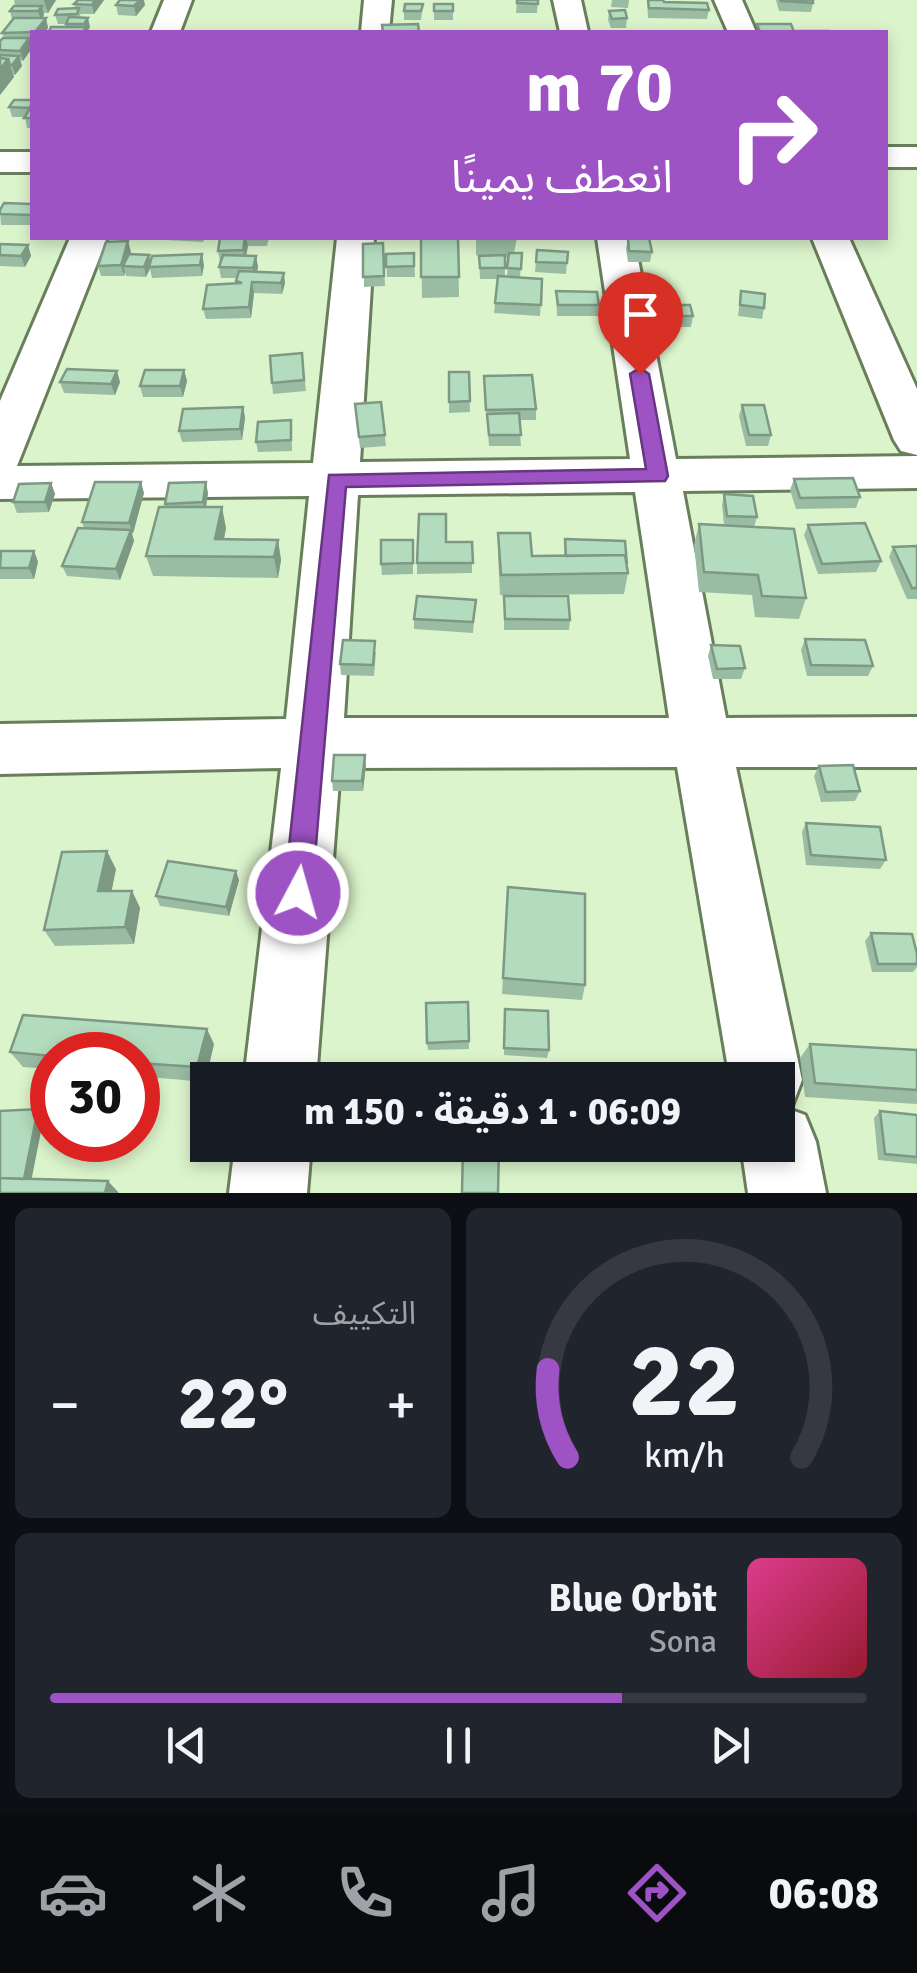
<!DOCTYPE html>
<html lang="ar">
<head>
<meta charset="utf-8">
<style>
  :root { --surface:#171b24; --page:#20242c; --text:#f1f3f6; --muted:#9ea1a6; --line:#363941; --accent:#9e53c5 }
  body { margin:0; font-family:Signika,"Noto Sans Arabic",sans-serif; background:var(--page); color:var(--text); direction:rtl; height:100vh; display:flex; flex-direction:column; font-size:38px; white-space:nowrap }
  * { box-sizing:border-box; margin:0 }
  p { font-size:32px; color:var(--muted) }
  .icon { flex:none; width:55px; height:55px; fill:none; stroke:currentColor; stroke-width:2; stroke-linecap:round; stroke-linejoin:round }
  .map { position:relative; height:1193px; overflow:hidden; direction:ltr }
  .details { display:flex; flex-direction:column; gap:15px; padding:15px; background:#0d0f14; flex:1 }
  .details>* { flex:none }
  .top-card { position:absolute; left:30px; top:30px; width:858px; height:210px; border-radius:0px; box-shadow:0 5px 15px #0003; direction:rtl; background:#9e53c5; color:#fff; overflow:hidden }
  .speed { position:absolute; left:30px; top:1032px; display:flex; gap:20px; font-size:50px; font-weight:700; text-align:center }
  .speed>* { display:grid; place-content:center; width:130px; height:130px; border-radius:50%; background:var(--surface); box-shadow:0 5px 15px #0003; line-height:1 }
  .speed .limit { border:15px solid #d22; background:#fff; color:#111 }
  .pin { position:absolute; display:grid; place-items:center; width:85px; height:85px; color:#fff; margin:-102px -42px; border-radius:50% 50% 50% 0; rotate:-45deg; box-shadow:0 0 10px #0007 }
  .pin .icon { rotate:45deg }
  .me { position:absolute; width:110px; margin:-55px; rotate:6deg; stroke-linejoin:round; filter:drop-shadow(0 0 8px #0008) }
  .turn { display:flex; align-items:center; gap:35px; height:210px; padding:0 50px; font-size:45px }
  .turn .icon { width:130px; height:130px; stroke-width:2.5 }
  .turn b { display:block; font-size:70px; line-height:85px }
  .big { font-size:75px; font-weight:700; line-height:1.1 }
  .details .tile { flex:1; display:flex; flex-direction:column; justify-content:center; gap:15px; min-width:0; padding:0 35px; border-radius:15px; background:var(--page) }
  .details .dial { align-items:center; gap:0 }
  .dial svg { height:260px; overflow:visible; fill:none; stroke:var(--line); stroke-width:7; stroke-linecap:round; text-anchor:middle }
  .dial text { fill:var(--text); stroke:none }
  .song { display:flex; align-items:center; gap:30px }
  .cover { width:120px; height:120px; border-radius:15px; background:linear-gradient(135deg,hsl(330 70% 55%),hsl(350 70% 35%)) }
  .played { height:10px; border-radius:5px; background:linear-gradient(90deg,var(--accent) 70%,var(--line) 70%) }
  .keys { display:flex; justify-content:space-around; direction:ltr }
  .heat { display:flex; justify-content:space-between; align-items:center; font-size:55px; direction:ltr }
  .details .tiles { flex:1; display:grid; gap:15px; grid-template-columns:1fr 1fr }
  .tile:last-child { grid-column:span 2 }
  .trip { position:absolute; left:190px; top:1062px; width:605px; height:100px; border-radius:0px; background:var(--surface); box-shadow:0 5px 15px #0003; font-weight:700; line-height:100px; text-align:center; direction:rtl }
  .dock { display:flex; height:160px; justify-content:space-around; align-items:center; background:#090b0e; color:var(--muted) }
  .dock .icon { width:70px; height:70px }
  .dock .on { color:var(--accent) }
  .dock b { font-size:45px; color:var(--text) }
  .map>svg:first-child { display:block }
</style>
</head>
<body>
<div class="map">
<svg width="917" height="1193" viewBox="0 0 917 1193">
  <rect width="100%" height="100%" fill="#dcf4cc"/>
  <g fill="none" stroke-linecap="round" stroke-linejoin="round">
    <defs>
      <path id="minor" d="M164,0H192L180,32H151Z
        M364,0H392L389,32H361Z
        M553,0H581L588,32H560Z
        M714,0H742L756,32H728Z
        M885,147H917V167H885Z
        M0,152H32V172H0Z
        M70,238H107L17,466L313,463L337,238H374L360,462L630,459L597,238H634L676,459L917,456V488L683,491L726,718L917,717V767H736L802,1080L792,1106L786,1108L805,1115L816,1142L826,1193H748L741,1145H778V1080H730L677,767L340,768L316,1080H244L281,768L0,774V724L286,719L309,496L0,499V401ZM635,492L669,718H344L358,495Z
        M812,238H849L917,389V455L901,451L894,440Z
        M235,1145H311L307,1193H229Z"/>
    </defs>
    <use href="#minor" stroke="#697e5a" stroke-width="6"/>
    <use href="#minor" fill="#fff" fill-rule="evenodd"/>
  </g>
  <path fill="#9abca3" fill-rule="evenodd" d="M14,0H56L48,13H44L42,18H46L48,28L32,32V43H31L32,48L23,61L20,60L22,66L15,75L13,74L14,77L0,95V41L4,38L2,33L12,20L10,11L15,6Z
    M104,0L94,14H80L81,18L90,27L87,32H49L66,27V24H58L55,15L75,8L74,4Z
    M517,0H538L537,13H516Z
    M612,0H629L628,8L611,7Z
    M647,0H663L664,2L709,10L707,19L648,18Z
    M776,0H813V3L811,12L779,11Z
    M423,4L421,20H404V11Z
    M434,4H453V20H434Z
    M116,5H145L136,16L118,15Z
    M609,11L627,18L626,28H611L608,20Z
    M32,100V128H27L25,117H12L9,107Z
    M32,204V225H1L0,210Z
    M166,238H205L203,242L167,240Z
    M220,238H269L267,246H248L246,256H256L258,267L257,272L285,283L282,294L254,293L251,318L206,319L203,309L236,284L237,278H221L219,267L221,262H220L218,251Z
    M418,238H458L459,297L422,298L421,238Z
    M476,238H517L514,253H522L520,278L542,279L540,316L494,313L498,279H480L479,256L476,255ZM505,257L508,258L507,277H505Z
    M628,238L652,252L650,262H628L626,249Z
    M383,243L385,286L364,287L363,244Z
    M0,244L28,245L31,256L25,267L0,266Z
    M537,250L568,252L566,274L535,272Z
    M131,252L130,254L149,255L150,262L204,265L202,276L152,278L150,269L146,277L126,276L125,272L124,276H101L98,266Z
    M414,253L415,277H387L386,254Z
    M556,291L599,305L598,316H557Z
    M741,291L764,308L762,319L738,316Z
    M643,305L693,316L691,327H643L641,316Z
    M302,353L306,391L273,394L272,383Z
    M184,370L187,381L183,397H143L140,386Z
    M449,372H469L470,412L449,413Z
    M484,376L536,409V420H519L521,446H489Z
    M60,382H120L115,395L64,393Z
    M381,402L386,446L360,448L355,404Z
    M742,405L771,435L768,446H746L739,416Z
    M243,407L245,418L242,440L182,442L179,431Z
    M291,420L292,451L258,452L256,442Z
    M794,479L860,497L856,508L796,509L790,490Z
    M51,483L55,494L49,512L17,513L13,502Z
    M144,493L132,534L134,541L120,580L67,576L62,566L84,528L82,522Z
    M208,493L206,507L226,528L224,539L278,540L281,560L278,578L153,576L146,556L166,507L165,504Z
    M724,494L757,517L754,527L806,598L799,619L755,617L752,595L699,592L694,545L699,524L724,525L722,505Z
    M808,525L881,561L876,572L818,574L804,535Z
    M498,533L532,556H564L565,539L628,573L624,594L500,595L498,554Z
    M413,540V574L382,575L381,564Z
    M447,542H472V573L417,574V563Z
    M917,546V599H907L889,557L893,547Z
    M34,551L38,562L34,579H0V554Z
    M504,596L570,620L569,630H504Z
    M476,600L473,633L414,629V619Z
    M805,639L873,666L868,676H807L801,650Z
    M711,645L745,668L741,679H713L708,656Z
    M376,652L374,676L341,675L340,664Z
    M366,765L363,791H333L332,781Z
    M819,766L860,791L855,801L821,802L814,776Z
    M806,823L886,860L880,869L806,865L802,832Z
    M116,869L111,891H132L140,908L134,944L55,946L44,930Z
    M239,880L229,916L160,906L156,896Z
    M508,887L585,985L582,1000L502,994Z
    M871,933L917,954V967L913,972H872L865,941Z
    M468,1002L469,1049L428,1050L427,1043Z
    M505,1009L549,1050L547,1058L504,1055Z
    M214,1044L205,1082L138,1076V1055H52V1069L23,1067L10,1052Z
    M810,1044L917,1050V1104L805,1097L800,1058Z
    M880,1111L917,1115V1164L878,1160L874,1118Z"/>
  <path fill="#7d9984" d="M44,0H56L48,13Z
    M95,0H104L94,14L92,5Z
    M140,0H144L145,5L136,16L134,6Z
    M42,6L44,15L41,20L38,11Z
    M46,18L48,28L45,32H35Z
    M88,18L90,27L87,32H83L85,28L84,24Z
    M29,38L32,48L23,61L20,51Z
    M19,56L22,66L15,75L12,65Z
    M8,59L14,77L0,95V69Z
    M246,238L248,246L245,261L243,250Z
    M128,241L131,252L127,266H123L125,272L124,276L121,265Z
    M28,245L31,256L25,267L21,256Z
    M202,254L204,265L202,276L200,265Z
    M149,255L151,266L146,277L144,267Z
    M256,256L258,267L255,279L253,268Z
    M284,273L285,283L282,294L281,283Z
    M252,282L254,293L251,318L249,307Z
    M184,370L187,381L183,397L180,386Z
    M117,371L120,382L115,395L111,384Z
    M243,407L245,418L242,440L240,429Z
    M141,482L144,493L133,534L129,523Z
    M206,482L208,493L205,513L203,502Z
    M51,483L55,494L49,512L45,502Z
    M222,507L226,528L220,559L215,539Z
    M131,530L134,541L120,580L116,569Z
    M278,540L281,560L278,578L274,557Z
    M34,551L38,562L34,579L29,568Z
    M365,755L366,765L363,791L362,781Z
    M107,851L116,869L108,909L98,891Z
    M236,871L239,880L229,916L226,907Z
    M132,891L140,908L134,944L125,927Z
    M207,1029L214,1044L205,1082L197,1067Z
    M38,1109L44,1116L30,1187L23,1181Z
    M108,1181L119,1193H105Z"/>
  <path fill="#b3dbbd" stroke="#7d9984" stroke-width="2.5" d="M78,0H95L92,5L74,4Z
    M120,0H140L134,6L116,5Z
    M517,0H538V4L517,3Z
    M648,0H663L664,2L707,3L709,10L649,8Z
    M781,0H813V3L781,1Z
    M405,4H423L421,11H404Z
    M434,4H453V11H434Z
    M14,6H42L38,11H10Z
    M79,8L77,14L55,15L58,9Z
    M625,10L627,18L612,19L609,11Z
    M69,17L88,18L84,24H66Z
    M14,18H46L35,32L2,33Z
    M418,24L419,32H383L382,25Z
    M757,24H791L794,32H760Z
    M51,27H86L83,32H49Z
    M798,31H829L830,32H799Z
    M3,38H29L20,51L0,50V41Z
    M0,55L19,56L12,65H10L8,59L0,58Z
    M0,58L8,59L0,69Z
    M14,100H32V102L30,108L9,107Z
    M29,110H32V118H24Z
    M4,203L32,204V215L0,214V210Z
    M220,238H245L243,250L218,251Z
    M421,238H458L459,277H421Z
    M628,238H649L652,252L629,251Z
    M128,241L121,265L98,266L106,242Z
    M383,243L384,276L363,277V244Z
    M0,244L28,245L21,256L0,255Z
    M537,250L568,252L567,263L536,262Z
    M414,253V266L386,267V254Z
    M509,253H522L521,269L507,268Z
    M129,254L149,255L144,267L123,266Z
    M202,254L200,265L149,267L152,256Z
    M223,255L256,256L253,268L219,267Z
    M505,255V268H480L479,256Z
    M239,271L284,273L281,283L252,282L249,307L203,309L207,285L242,283L236,281Z
    M498,276L542,279L541,305L495,303Z
    M556,291L597,292L599,305H558Z
    M741,291L765,294L764,308L740,305Z
    M643,305H690L693,316H645Z
    M302,353L304,380L272,383L270,356Z
    M67,369L117,371L111,384L60,382Z
    M145,370H184L180,386H140Z
    M449,372H469L470,401L449,402Z
    M532,375L536,409L486,410L484,376Z
    M381,402L385,435L359,437L355,404Z
    M742,405H764L771,435H749Z
    M243,407L240,429L179,431L183,409Z
    M519,413L521,435H489L487,414Z
    M291,420V440L256,442L258,422Z
    M853,478L860,497L800,498L794,479Z
    M95,482H141L129,523L82,522Z
    M206,482L203,502L165,504L169,483Z
    M51,483L45,502H13L19,484Z
    M724,494L753,496L757,517L727,516Z
    M159,507H222L215,539L278,540L274,557L146,556Z
    M419,514H446V542H472L473,563H417Z
    M865,523L881,561L822,564L808,525Z
    M699,524L794,529L806,598L762,596L758,575L704,572Z
    M78,528L131,530L116,569L62,566Z
    M498,533H530L532,556L625,555L628,573L501,575Z
    M565,539L625,541L627,564L625,555L566,556Z
    M381,540H413V563L381,564Z
    M917,546V588H912L893,547Z
    M1,551H34L29,568H0Z
    M417,596L476,600L473,622L414,619Z
    M504,596H568L570,620L505,619Z
    M805,639L865,640L873,666L811,665Z
    M343,640L375,641L373,665L340,664Z
    M711,645L740,646L745,668L717,669Z
    M334,755H365L362,781H332Z
    M853,765L860,791L826,792L819,766Z
    M806,823L880,827L886,860L811,855Z
    M107,851L98,891H132L125,927L44,930L62,852Z
    M168,861L236,871L226,907L156,896Z
    M508,887L585,894V985L503,978Z
    M871,933L912,934L917,954V964H878Z
    M468,1002L469,1041L427,1043L426,1003Z
    M505,1009L548,1011L549,1050L504,1048Z
    M23,1015L207,1029L197,1067L138,1063V1055L52,1056L10,1052Z
    M810,1044L917,1050V1090L815,1083Z
    M500,1069L554,1070V1080H500Z
    M38,1109L24,1179L0,1178V1111Z
    M880,1111L917,1115V1157L885,1154Z
    M463,1145H499L498,1193H462Z
    M0,1178L108,1181L105,1193H0Z"/>
  <path fill="#9e53c5" stroke="#673680" stroke-width="2.5" d="M640,368L649,374L668,476L665,481L346,487L312,893L308,902L298,906L288,902L284,893L329,475L646,469L630,374Z"/>
</svg>
<div class="speed"><div class="limit">30</div></div>
<div class="pin" style="left:640px;top:374px;background:#d93025"><svg class="icon" aria-label="arrive" viewBox="0 0 24 24"><path d="M6 21V4h12l-3 4 3 4H6"/></svg></div>
<svg class="me" style="left:298px;top:893px" viewBox="-20 -20 40 40"><circle r="17" fill="#9e53c5" stroke="#fff" stroke-width="3"/><path d="M0-11L8 9 0 5-8 9z" fill="#fff"/></svg>
<div class="trip">06:09 · 1 دقيقة · 150 m</div>
<div class="top-card">
<div class="turn"><svg class="icon" aria-label="right" viewBox="0 0 24 24"><path d="M7 20v-9h11M14 6l5 5-5 5"/></svg><div><b>70 m</b>انعطف يمينًا</div></div>
</div>
</div>
<section class="details">
<div class="tiles">
<div class="tile dial"><svg viewBox="0 0 100 80">
<path d="M14 69A42 42 0 1 1 86 69"/>
<path d="M14 69A42 42 0 0 1 8 42" stroke="#9e53c5"/>
<text x="50" y="56" font-size="32" font-weight="700">22</text>
<text x="50" y="72" font-size="11">km/h</text>
</svg></div>
<div class="tile"><p>التكييف</p>
<div class="heat"><a>−</a><b class="big">22°</b><a>+</a></div>
</div>
<div class="tile">
<div class="song"><i class="cover"></i><div><b>Blue Orbit</b><p>Sona</p></div></div>
<div class="played"></div>
<div class="keys"><svg class="icon" aria-label="previous" viewBox="0 0 24 24"><path d="M18 5L8 12l10 7zM5 5v14"/></svg><svg class="icon" aria-label="pause" viewBox="0 0 24 24"><path d="M8 5v14M16 5v14"/></svg><svg class="icon" aria-label="next" viewBox="0 0 24 24"><path d="M6 5l10 7-10 7zM19 5v14"/></svg></div>
</div>
</div>
</section>
<nav class="dock">
<b>06:08</b>
<svg class="icon on" aria-label="directions" viewBox="0 0 24 24"><path d="M12 3l9 9-9 9-9-9zM9 14v-3h6M13 9l2 2-2 2"/></svg>
<svg class="icon" aria-label="music" viewBox="0 0 24 24"><path d="M9 18V5l10-2v13"/><circle cx="6" cy="18" r="3"/><circle cx="16" cy="16" r="3"/></svg>
<svg class="icon" aria-label="phone" viewBox="0 0 24 24"><path d="M5 4h4l2 5-3 2q2 4 5 5l2-3 5 2v4C11 20 4 13 5 4z"/></svg>
<svg class="icon" aria-label="climate" viewBox="0 0 24 24"><path d="M12 3v18M4 7l16 10M4 17L20 7"/></svg>
<svg class="icon" aria-label="car" viewBox="0 0 24 24"><path d="M5 17H2v-5l4-1 3-4h7l3 4 3 1v5h-3M9 17h6M6 11h13"/><circle cx="7" cy="17" r="2"/><circle cx="17" cy="17" r="2"/></svg>
</nav>
</body>
</html>
